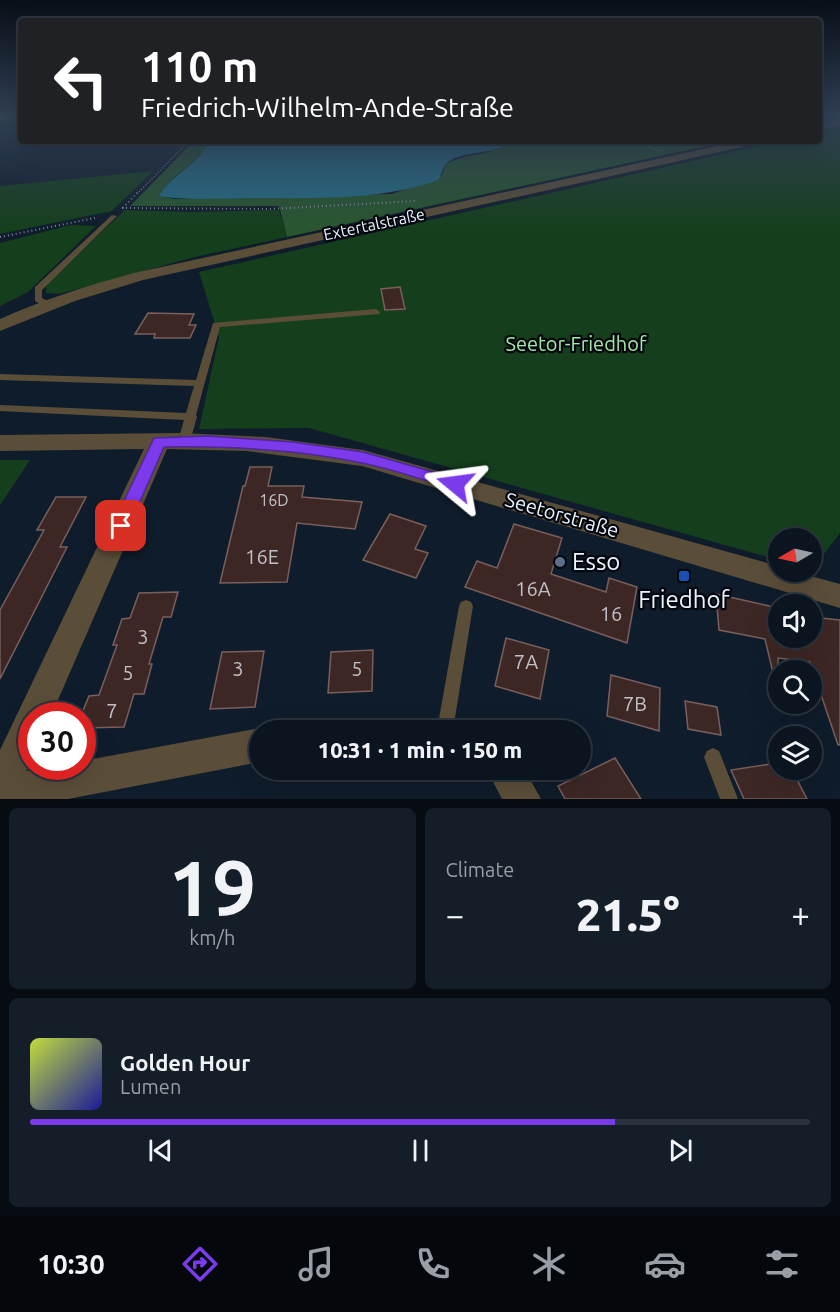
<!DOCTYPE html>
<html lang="en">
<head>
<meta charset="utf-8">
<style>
  :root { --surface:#0b1520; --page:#141e29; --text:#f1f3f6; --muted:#9a9fa5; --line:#2b343e; --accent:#7c3aed }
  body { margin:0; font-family:Ubuntu,sans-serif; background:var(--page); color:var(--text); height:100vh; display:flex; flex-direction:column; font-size:22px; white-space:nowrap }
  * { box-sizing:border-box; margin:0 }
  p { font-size:20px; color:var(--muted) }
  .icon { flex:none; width:33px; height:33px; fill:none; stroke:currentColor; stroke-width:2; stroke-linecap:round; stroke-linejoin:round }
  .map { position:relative; height:799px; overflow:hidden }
  .drawer { display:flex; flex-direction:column; gap:9px; padding:9px; background:#060c12; flex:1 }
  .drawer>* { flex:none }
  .banner { position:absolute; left:18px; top:18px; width:804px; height:126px; border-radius:6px; box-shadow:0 6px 24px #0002,0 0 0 2px var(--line); background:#202124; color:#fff; overflow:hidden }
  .needle { width:39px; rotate:261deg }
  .buttons { position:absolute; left:768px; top:528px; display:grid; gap:12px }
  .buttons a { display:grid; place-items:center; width:54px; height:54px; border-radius:50%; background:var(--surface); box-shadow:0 6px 24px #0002,0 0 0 2px var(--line); font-size:30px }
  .speed { position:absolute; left:18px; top:702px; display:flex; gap:12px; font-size:30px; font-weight:700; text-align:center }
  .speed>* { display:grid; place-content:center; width:78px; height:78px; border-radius:50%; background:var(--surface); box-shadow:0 6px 24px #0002,0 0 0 2px var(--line); line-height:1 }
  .speed .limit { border:9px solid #d22; background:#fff; color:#111 }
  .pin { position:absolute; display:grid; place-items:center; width:51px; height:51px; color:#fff; margin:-26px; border-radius:12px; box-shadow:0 3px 9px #0006 }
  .me { position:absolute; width:66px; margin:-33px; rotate:286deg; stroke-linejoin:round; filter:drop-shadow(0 0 4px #0008) }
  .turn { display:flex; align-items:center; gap:21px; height:126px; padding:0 24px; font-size:27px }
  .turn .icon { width:78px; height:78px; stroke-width:2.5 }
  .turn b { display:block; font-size:42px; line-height:51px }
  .big { font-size:45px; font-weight:800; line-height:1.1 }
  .drawer .widget { flex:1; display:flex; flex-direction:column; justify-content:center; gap:9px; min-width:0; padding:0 21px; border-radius:9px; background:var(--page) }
  .drawer .dial { align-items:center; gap:0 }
  .dial b { font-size:78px; line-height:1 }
  .song { display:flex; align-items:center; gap:18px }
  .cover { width:72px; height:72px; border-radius:9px; background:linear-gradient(135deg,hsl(70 70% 55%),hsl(240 70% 35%)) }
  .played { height:6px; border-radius:3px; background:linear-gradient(90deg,var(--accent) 75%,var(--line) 75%) }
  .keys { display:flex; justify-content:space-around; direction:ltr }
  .heat { display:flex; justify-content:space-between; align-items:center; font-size:33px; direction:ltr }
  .drawer .tiles { flex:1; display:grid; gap:9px; grid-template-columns:1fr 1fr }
  .widget:last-child { grid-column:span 2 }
  .trip { position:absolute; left:249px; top:720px; width:342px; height:60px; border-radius:30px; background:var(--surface); box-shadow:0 6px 24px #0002,0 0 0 2px var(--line); font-weight:800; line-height:60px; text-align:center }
  .dock { display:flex; height:96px; justify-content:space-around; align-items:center; background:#04080d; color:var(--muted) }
  .dock .icon { width:42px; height:42px }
  .dock .active { color:var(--accent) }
  .dock b { font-size:27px; color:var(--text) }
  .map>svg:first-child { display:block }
</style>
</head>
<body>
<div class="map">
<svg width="840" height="799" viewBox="0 0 840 799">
  <rect width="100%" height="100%" fill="#0f1c2b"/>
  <path fill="#153f1c" d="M840,128V533L812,570V538H778V560L309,428L199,429L219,337L199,272L781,141H819V133Z
    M153,171L112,211L0,234V186Z
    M125,210L192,212L279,210L287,237L195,257L59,294L46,293V284Z
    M71,225L96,226L28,292L0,306V243Z
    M0,460H30L0,505Z"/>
  <path fill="#29562f" d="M194,141H209C198,165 171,173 160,196L175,199L392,194L442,175L446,164C464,154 484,156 502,147L498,141H729L287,237L279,206H130Z"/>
  <path fill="#256f88" d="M209,141H498L502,147C487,154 458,152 447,163C443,167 441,176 438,180C378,201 314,198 251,198C221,198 189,201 159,196C172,174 198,165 209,141Z"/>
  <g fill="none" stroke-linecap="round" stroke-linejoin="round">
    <path stroke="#256f88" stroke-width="3" d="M0,119L6,117"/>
  </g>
  <path fill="#3d2725" stroke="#785f5c" stroke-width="1.5" d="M400,287L405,309L385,310L381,289Z
    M148,313L194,314L189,325H196L190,338H154L155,334H135Z
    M250,467H272L268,486H304L302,497L362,502L355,529L297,523L287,582L220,583L243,486H245Z
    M56,497H86L60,547H67L0,679V610L44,530H37Z
    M390,514L426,526L415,549L428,553L416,578L363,560Z
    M514,524L562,538L551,574L606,592L609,578L637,587L627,643L465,587L477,561L497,568Z
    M178,592L171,617H163L149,664H152L144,694H134L124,727L82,728V713L89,696L99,695L117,645H113L122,619L130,618L139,593Z
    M716,594L778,608V638H812V617L840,620V745H838L810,662L778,658V673H773L765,639L719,630Z
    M506,638L549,650L540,699L495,686Z
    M373,650L372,691L328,693L331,652Z
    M264,651L255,707L210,709L222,652Z
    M611,675L660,688L659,731L607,716Z
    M685,701L717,707L721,735L688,729Z
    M615,758L641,799H565L558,786Z
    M778,763V770H792L807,799H744L731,770Z"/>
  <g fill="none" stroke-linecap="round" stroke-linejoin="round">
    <path stroke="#7e8996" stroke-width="1.5" stroke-dasharray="1 2" stroke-linecap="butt" d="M635,141L658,150
      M137,194L189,141"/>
    <path stroke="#7e8996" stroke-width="2" stroke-dasharray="1 3" stroke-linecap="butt" d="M122,208L270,209L417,201
      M123,208L138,192
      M0,237L95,218"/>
    <path fill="#5b4e39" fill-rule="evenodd" d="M112,215L117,216L42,290V298L50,302V306H44L35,301V287Z
      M376,309L380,312L379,314L220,327L196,415L197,417L190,441L188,444H180L178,441L184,420L0,411V405L186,413L194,386L0,380V374L196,380L213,323Z
      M466,600L471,602L473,606L453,730H437L459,606L461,602Z
      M713,748L719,751L738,799H720L704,757L707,751Z"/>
    <path fill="#5b4e39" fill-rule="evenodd" d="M840,119V125L819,130V124Z
      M740,141H761L755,144L143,280L75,301L0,331V319C43,300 88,285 134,273Z
      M181,433L266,437L363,450L778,566V572H796L840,584V608L362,466L246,451L167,449L51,716H32V760L26,771L51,766H82V761L260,728L266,730H260V762L68,799H0V750L144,449L0,451V435Z
      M487,770H525L541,799H502Z"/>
  </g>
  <linearGradient id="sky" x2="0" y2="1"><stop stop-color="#080f18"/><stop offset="0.51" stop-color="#314055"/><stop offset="1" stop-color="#314055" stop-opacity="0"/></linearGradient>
  <rect width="840" height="229" fill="url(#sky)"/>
  <path fill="#7c3aed" stroke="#51269a" stroke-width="1.5" d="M208,436L293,442L363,452L461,480L463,484L461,488L455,489C425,481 393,469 362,463C297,449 230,446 164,447L127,531L121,532L115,531L112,526L154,438Z"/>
  <circle fill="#5c6f8a" stroke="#03060c" stroke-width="2" cx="560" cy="562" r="6"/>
  <rect fill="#1a4fb4" stroke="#03060c" stroke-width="2" x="678" y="570" width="12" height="12" rx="3"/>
  <g text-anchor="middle" stroke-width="4.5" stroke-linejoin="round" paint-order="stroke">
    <g font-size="16" fill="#ebf4fe" stroke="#03060c">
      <text transform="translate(374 224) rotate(-12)" y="6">Extertalstraße</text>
    </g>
    <g font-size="16" fill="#c0c1c8">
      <text x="274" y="506">16D</text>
    </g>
    <g font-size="20" fill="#a2e8a9" stroke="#03060c">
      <text x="576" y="351">Seetor-Friedhof</text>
    </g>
    <g font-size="20" fill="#ebf4fe" stroke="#03060c">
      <text transform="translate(562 515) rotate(16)" y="7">Seetorstraße</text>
    </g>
    <g font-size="20" fill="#c0c1c8">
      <text x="262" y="564">16E</text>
      <text x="533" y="596">16A</text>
      <text x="611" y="621">16</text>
      <text x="143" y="644">3</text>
      <text x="526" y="669">7A</text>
      <text x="238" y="676">3</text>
      <text x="357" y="676">5</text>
      <text x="128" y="680">5</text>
      <text x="635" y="711">7B</text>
      <text x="112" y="718">7</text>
    </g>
    <g font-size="24" fill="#ebf4fe" stroke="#03060c" text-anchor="start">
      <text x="572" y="570">Esso</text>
      <text x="684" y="608" text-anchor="middle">Friedhof</text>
    </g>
  </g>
</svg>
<div class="buttons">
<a><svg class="needle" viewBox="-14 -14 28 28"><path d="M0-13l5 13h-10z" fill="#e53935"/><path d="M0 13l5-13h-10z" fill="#9a9fa5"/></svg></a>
<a><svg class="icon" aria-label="sound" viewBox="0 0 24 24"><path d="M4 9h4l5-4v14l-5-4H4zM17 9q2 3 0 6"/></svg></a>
<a><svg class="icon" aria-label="search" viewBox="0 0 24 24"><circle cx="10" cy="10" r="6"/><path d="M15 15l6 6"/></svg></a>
<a><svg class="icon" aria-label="layers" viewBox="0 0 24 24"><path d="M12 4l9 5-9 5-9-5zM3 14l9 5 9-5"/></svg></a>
</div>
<div class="speed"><div class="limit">30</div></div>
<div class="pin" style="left:121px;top:526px;background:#d93025"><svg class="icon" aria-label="arrive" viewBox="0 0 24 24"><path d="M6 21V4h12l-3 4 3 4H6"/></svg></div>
<svg class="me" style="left:455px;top:484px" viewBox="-20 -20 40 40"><path d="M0-17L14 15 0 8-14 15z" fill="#7c3aed" stroke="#fff" stroke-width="4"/></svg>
<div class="trip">10:31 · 1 min · 150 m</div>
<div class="banner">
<div class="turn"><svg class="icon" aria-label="left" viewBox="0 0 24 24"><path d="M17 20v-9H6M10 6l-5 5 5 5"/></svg><div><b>110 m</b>Friedrich-Wilhelm-Ande-Straße</div></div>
</div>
</div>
<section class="drawer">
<div class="tiles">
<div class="widget dial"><b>19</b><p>km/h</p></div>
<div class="widget"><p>Climate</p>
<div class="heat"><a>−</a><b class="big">21.5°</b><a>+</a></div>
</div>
<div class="widget">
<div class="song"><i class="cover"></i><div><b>Golden Hour</b><p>Lumen</p></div></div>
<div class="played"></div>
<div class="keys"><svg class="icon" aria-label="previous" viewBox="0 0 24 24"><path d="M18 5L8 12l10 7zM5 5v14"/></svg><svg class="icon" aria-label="pause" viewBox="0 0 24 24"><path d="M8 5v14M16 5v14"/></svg><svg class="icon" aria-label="next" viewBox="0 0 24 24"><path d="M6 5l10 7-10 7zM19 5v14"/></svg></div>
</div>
</div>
</section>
<nav class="dock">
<b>10:30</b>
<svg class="icon active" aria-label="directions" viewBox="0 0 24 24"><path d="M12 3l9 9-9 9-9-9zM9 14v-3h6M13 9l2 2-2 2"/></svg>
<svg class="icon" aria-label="music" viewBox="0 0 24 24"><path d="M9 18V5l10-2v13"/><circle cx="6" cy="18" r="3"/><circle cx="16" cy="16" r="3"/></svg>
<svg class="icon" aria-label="phone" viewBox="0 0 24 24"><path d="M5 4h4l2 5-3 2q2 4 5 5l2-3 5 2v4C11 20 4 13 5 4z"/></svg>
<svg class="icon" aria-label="climate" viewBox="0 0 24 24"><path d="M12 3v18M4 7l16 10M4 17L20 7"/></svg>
<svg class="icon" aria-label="car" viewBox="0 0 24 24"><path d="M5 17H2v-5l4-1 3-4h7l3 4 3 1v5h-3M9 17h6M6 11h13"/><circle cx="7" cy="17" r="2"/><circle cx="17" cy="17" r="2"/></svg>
<svg class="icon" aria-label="filters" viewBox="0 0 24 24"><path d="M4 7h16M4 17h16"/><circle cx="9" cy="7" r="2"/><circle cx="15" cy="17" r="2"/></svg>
</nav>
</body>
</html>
